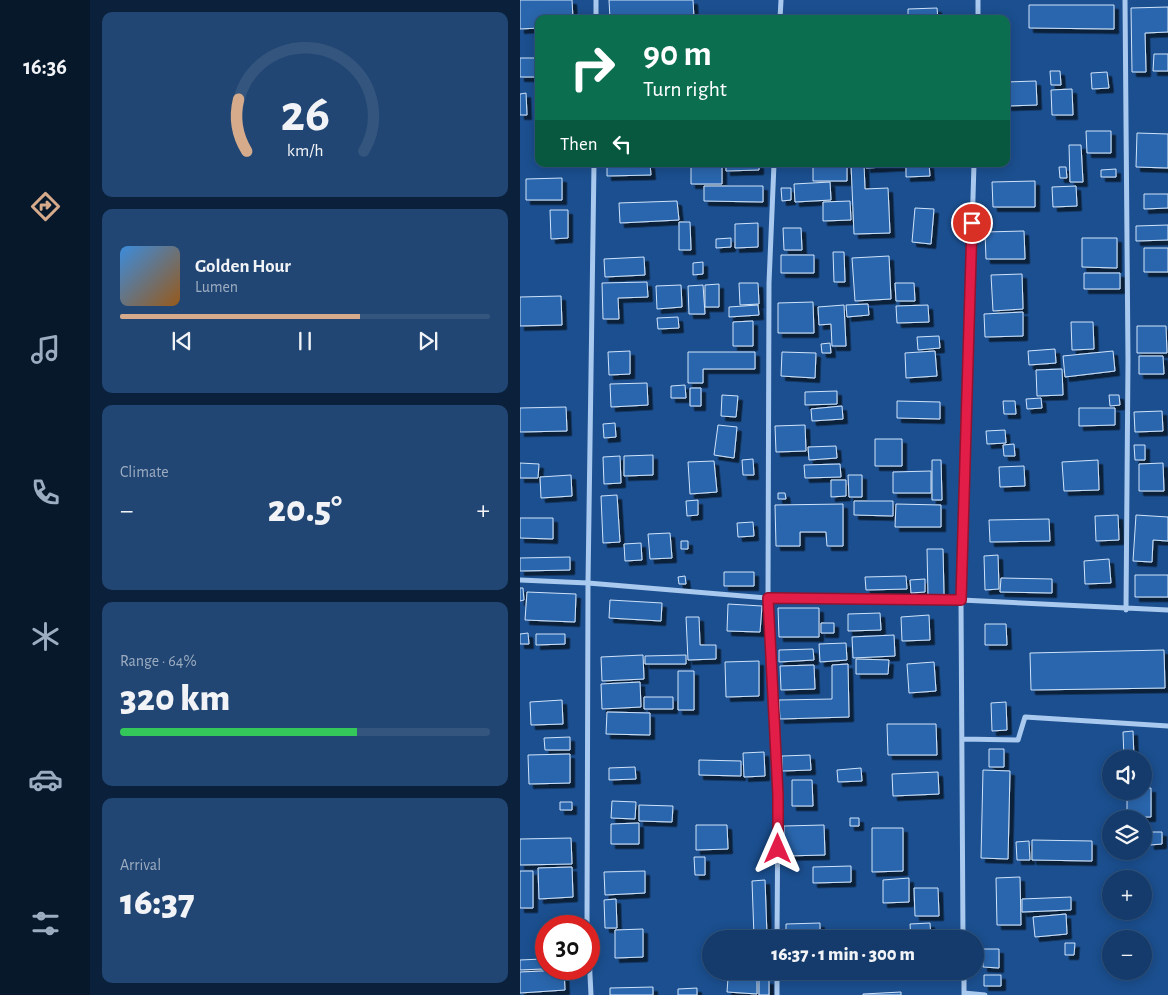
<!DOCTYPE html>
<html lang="en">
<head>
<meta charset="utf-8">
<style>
  :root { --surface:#143b6b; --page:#214673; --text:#f1f3f6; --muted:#9dadc1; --line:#33557e; --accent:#d6ab8b }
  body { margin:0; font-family:"Alegreya Sans",sans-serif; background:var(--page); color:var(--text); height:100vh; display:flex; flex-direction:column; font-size:19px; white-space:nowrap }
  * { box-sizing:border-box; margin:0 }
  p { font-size:16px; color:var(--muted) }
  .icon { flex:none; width:28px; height:28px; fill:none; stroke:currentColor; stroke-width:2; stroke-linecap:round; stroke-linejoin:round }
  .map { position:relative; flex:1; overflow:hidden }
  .drawer { display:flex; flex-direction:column; gap:12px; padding:12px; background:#0b203b; width:430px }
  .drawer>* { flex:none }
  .banner { position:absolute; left:15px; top:15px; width:475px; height:152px; border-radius:10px; box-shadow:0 2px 12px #0003,0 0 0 1px var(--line); background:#0b6e4f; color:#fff; overflow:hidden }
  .tools { position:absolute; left:582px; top:750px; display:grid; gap:10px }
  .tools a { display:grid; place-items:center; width:50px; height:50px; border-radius:50%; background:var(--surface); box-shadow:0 2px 12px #0003,0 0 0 1px var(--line); font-size:25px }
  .speed { position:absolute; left:15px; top:915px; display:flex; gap:10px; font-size:25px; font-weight:700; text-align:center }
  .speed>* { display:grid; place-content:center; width:65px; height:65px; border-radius:50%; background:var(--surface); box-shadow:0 2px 12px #0003,0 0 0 1px var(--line); line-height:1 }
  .speed .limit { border:8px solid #d22; background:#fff; color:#111 }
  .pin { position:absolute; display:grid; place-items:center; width:42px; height:42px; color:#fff; margin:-21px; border:2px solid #fff; border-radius:50%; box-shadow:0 1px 5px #0007 }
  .me { position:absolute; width:55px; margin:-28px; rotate:0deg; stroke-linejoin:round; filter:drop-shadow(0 0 4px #0008) }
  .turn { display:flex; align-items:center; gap:18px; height:105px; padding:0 25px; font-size:22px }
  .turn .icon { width:65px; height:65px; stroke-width:2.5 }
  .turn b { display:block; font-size:35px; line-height:42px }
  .then { display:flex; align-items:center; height:48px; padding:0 25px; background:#0003; gap:10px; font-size:19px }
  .big { font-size:38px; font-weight:800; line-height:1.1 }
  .drawer .tile { flex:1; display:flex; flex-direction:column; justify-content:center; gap:8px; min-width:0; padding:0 18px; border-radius:10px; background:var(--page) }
  .drawer .dial { align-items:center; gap:0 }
  .dial svg { height:130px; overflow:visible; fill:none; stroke:var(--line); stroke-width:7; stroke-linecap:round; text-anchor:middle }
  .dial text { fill:var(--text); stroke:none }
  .song { display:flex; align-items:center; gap:15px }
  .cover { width:60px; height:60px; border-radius:8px; background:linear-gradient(135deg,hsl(210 70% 55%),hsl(30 70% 35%)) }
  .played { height:5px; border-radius:2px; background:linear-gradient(90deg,var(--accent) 65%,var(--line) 65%) }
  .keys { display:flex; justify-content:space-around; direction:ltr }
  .heat { display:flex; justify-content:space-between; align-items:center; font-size:28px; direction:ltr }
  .charge { height:8px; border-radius:4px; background:linear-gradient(90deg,#34c759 64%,var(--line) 0) }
  .trip { position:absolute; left:182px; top:930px; width:282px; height:50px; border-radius:25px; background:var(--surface); box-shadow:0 2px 12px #0003,0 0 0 1px var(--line); font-weight:800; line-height:50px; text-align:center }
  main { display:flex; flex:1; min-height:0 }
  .menu { display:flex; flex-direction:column; width:90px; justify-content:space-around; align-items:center; background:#08182b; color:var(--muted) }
  .menu .icon { width:35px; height:35px }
  .menu .selected { color:var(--accent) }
  .menu b { font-size:22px; color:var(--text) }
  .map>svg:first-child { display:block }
</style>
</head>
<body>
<main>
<nav class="menu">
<b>16:36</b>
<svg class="icon selected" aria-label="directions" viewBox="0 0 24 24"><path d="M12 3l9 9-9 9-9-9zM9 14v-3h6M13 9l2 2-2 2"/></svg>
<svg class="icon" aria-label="music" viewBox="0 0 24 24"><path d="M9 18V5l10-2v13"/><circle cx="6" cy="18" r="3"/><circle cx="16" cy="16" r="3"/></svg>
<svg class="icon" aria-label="phone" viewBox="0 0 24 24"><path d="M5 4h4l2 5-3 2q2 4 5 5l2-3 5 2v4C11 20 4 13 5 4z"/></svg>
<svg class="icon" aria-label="climate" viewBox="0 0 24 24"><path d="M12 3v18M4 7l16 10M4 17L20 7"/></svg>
<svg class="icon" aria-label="car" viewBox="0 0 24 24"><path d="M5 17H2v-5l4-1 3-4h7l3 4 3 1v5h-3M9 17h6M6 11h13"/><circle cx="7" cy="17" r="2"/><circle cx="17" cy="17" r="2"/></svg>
<svg class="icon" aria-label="filters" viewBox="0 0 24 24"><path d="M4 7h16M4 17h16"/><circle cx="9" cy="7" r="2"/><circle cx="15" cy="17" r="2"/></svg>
</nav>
<section class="drawer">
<div class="tile dial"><svg viewBox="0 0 100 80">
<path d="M14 69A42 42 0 1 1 86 69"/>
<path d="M14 69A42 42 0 0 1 9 37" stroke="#d6ab8b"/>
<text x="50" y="56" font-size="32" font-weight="700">26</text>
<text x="50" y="72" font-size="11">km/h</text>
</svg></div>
<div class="tile">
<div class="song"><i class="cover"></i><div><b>Golden Hour</b><p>Lumen</p></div></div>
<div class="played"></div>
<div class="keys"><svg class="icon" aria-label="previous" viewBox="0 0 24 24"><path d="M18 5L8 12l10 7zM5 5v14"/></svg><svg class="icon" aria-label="pause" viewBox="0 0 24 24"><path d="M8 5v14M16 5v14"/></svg><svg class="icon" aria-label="next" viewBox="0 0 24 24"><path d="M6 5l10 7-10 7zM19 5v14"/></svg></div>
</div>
<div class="tile"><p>Climate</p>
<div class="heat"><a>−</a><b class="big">20.5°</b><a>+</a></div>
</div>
<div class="tile"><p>Range · 64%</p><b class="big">320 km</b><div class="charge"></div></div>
<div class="tile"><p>Arrival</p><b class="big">16:37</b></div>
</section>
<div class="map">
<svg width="648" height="995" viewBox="0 0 648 995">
  <defs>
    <filter id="shadow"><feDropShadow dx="4.5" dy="4.5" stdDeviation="0" flood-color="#0009"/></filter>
  </defs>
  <rect width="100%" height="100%" fill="#1b4f8f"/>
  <path fill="#2a66ad" stroke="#cfe3fa" filter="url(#shadow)" d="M0,0H52L53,19H19V28L0,29Z
    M89,0H173L174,19H90Z
    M509,5H594V29L509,28Z
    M648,7V32L625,33L626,72H612L611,8Z
    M417,8L418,19H388V9Z
    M634,54H648V71H633Z
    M0,58H19V77H0Z
    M530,71H540L541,85H531Z
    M587,72L589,88L572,89L571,73Z
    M516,81L517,105L487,106L486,82Z
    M552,89L553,115H532L531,90Z
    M6,93L7,115H0V94Z
    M566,131H591V153H567Z
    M617,133L648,134V168L616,167Z
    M549,145H561L563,182H550Z
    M87,164H130L131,175L87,176Z
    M171,164H202V184H171Z
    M206,164H239V170L206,171Z
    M293,164H327V181H293Z
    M331,164H344L345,189L368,188L370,233L334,234Z
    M346,164H383L384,166L346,168Z
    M386,164H409L410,176L386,177Z
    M539,167H546L547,178H540Z
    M596,169V177H581V170Z
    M42,178V200H6V179Z
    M515,181V207H473L472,182Z
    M310,182L311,200L275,202L274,184Z
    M184,186H243V202L184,201Z
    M556,186L557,206L533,207L532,187Z
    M261,188H271V200L262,201Z
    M624,194H648V208L624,209Z
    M157,201L159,220L100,223L99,203Z
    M330,201L331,220L303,221V202Z
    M395,208L414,209L411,244L392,242Z
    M30,210H48V238L31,239Z
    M159,222H170L171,250H159Z
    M238,223V247L215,248V224Z
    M648,225V240L616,241V226Z
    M263,228H281L282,250H264Z
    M504,231L505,259H466L465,232Z
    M211,238V247L196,248V239Z
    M562,238H597V268L562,267Z
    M624,248H648V272H624Z
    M313,252H324L325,282H314Z
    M261,255H294V273H261Z
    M369,256L371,299L335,301L332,258Z
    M124,257L125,275L85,277L84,259Z
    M183,262V274L173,275V263Z
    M564,273H600V289H564Z
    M502,274L503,309L473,311L471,275Z
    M127,282L128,297L98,298L99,319H83L82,283Z
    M219,283H238L239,304L220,305Z
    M375,283H394L395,301H376Z
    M199,284V307H185V285Z
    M161,285L162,307L137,309L136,286Z
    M183,285L185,314H169L168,286Z
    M41,296L42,325L0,326V297Z
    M293,302L294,333H258V303Z
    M348,304L349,315L327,317L326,305Z
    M238,305L239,315L209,317V307Z
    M324,305L326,346H312L311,324L299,325L298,307Z
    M408,305L409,322L377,323L376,306Z
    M503,312V336L465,337L464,314Z
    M158,317L159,328L138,329L137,318Z
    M233,321V346H213V322Z
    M551,322H573L574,349L552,350Z
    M617,326H646L647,353H617Z
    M419,336L420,348L398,350L397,337Z
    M310,343L311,353H302L301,344Z
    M535,349L536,363L509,365L508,351Z
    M110,351V374L89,375L88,352Z
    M415,351L417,376L386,378L385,353Z
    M593,351L595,371L545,377L543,356Z
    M168,352H235V369H183V383H168Z
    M262,352L296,353L295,378L261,376Z
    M619,356H643L644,374H619Z
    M542,369L543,395L517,396L516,370Z
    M127,383L128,405L91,407L90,384Z
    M165,385L166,398H151V386Z
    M170,388H181V406H170Z
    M317,391V404L285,405V392Z
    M202,395L218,396L216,417L201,416Z
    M589,395H599L600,405L590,406Z
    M521,398L522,408L507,409L506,399Z
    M377,401L420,402V419L377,418Z
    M483,401H495L496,414H484Z
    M322,406L323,419L292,421L291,409Z
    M46,407L47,431L0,432V408Z
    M559,408H595V425L559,426Z
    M642,411L643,431L615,432L614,412Z
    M95,423L96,437L84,438L83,424Z
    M198,425L217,427L214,458L194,455Z
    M285,425L286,451L256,452L255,426Z
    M485,430L486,443L467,444L466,431Z
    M355,439H382V466H355Z
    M494,444L495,456H484L483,445Z
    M614,445H625V460H615Z
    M316,446L317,458L289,460L288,447Z
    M133,455V475L104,476V456Z
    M100,456L101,483L84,484L83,457Z
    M233,459L234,475H223L222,460Z
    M412,460H421L422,500H412Z
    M578,460L579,490L544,491L542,462Z
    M194,461L197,492L170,494L168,462Z
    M0,463L19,464L18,478H0Z
    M643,463L644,491H619V464Z
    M320,464L321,477L285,478L284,465Z
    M504,466L505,486L480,487L479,467Z
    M411,471V493H373V472Z
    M51,475L52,496L21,498L20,477Z
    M328,475H342V497H329Z
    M311,480H326V496L311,497Z
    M258,493H265L266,499H258Z
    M97,495L100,542L83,543L81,496Z
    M178,500V515L167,516L166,501Z
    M334,501H373V516L334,515Z
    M323,504V546H307L306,532H280V546H256L255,505Z
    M376,504L421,505V527H375Z
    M598,515L599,540L576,541L575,516Z
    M616,515L648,517V541L633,540L632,562L613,561Z
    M0,518H33V539L0,538Z
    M529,519L530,541L470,542L469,520Z
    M233,522L234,536L218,537L217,523Z
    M150,533L152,558L130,559L128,534Z
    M161,541H168V549H161Z
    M121,543L122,560L105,561L104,544Z
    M407,549H423L424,595H408Z
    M478,555L479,589L465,590L464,556Z
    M50,557V570L0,571V558Z
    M589,559L591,583L565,584L564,561Z
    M204,572H234V586H204Z
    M615,575H648V597H615Z
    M165,576L166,584H159L158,577Z
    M386,576L387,589L346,590L345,577Z
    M481,578L532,579V593L480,592Z
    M405,579V592L391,593L390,580Z
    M0,588H3L4,600L0,601Z
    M7,592L56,594L55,622L5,620Z
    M90,600L142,603L141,621L89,618Z
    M208,604L242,606L240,632L207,631Z
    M258,608H299V637H259Z
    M360,613L361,630L328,631V614Z
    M409,615L410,640L382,641L381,617Z
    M166,617H179L180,645H196V659L168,660Z
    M301,623H314V633H301Z
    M465,624H486L487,645H465Z
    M8,633L9,644H0V634Z
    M16,634H45V644L16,645Z
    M374,635L375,656L333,658L332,637Z
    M326,643L327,660L300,662L299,644Z
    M293,649L294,660L259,662V650Z
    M644,650L645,688L511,690L510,653Z
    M123,655L124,679L82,681L81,657Z
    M166,655V664H125V656Z
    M336,659L369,660L368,674H336Z
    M239,661V696L206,697L205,662Z
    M414,662L416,691L389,693L387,664Z
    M328,664L329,717L260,719L259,700L312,699V665Z
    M294,665L295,689L261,690L260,666Z
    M158,671H174V710H158Z
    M120,682L121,707L82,709L81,684Z
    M124,697H153V709H124Z
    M42,700L43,724L11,725L10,702Z
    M486,702L487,730L472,731L471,703Z
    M87,712L130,713V735L86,734Z
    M367,724H416L417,755H368Z
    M613,731L614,759H604L603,732Z
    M50,737V750H25L24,738Z
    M469,749H484V767H469Z
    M244,752L245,776L224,777L223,753Z
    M50,754V783L9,784L8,755Z
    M290,755L291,770L262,771V756Z
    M179,760L221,761V776L179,775Z
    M115,767L116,779L89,780V768Z
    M341,768L342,781L318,782L317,770Z
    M463,770L490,771L488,859L461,858Z
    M418,772L419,794L373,796L372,774Z
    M272,780H292L293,806H272Z
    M624,788H631V817H607V791H624Z
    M92,801L116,802L115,819L91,818Z
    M40,802H52V810H40Z
    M119,805L153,806L152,822L119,821Z
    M330,818H339V826H330Z
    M119,823V844H91V824Z
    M176,825H207L208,849L176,850Z
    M304,825L305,855L264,856V826Z
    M352,828H383V871L352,872Z
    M629,832H642V844L630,845Z
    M51,838L52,864L0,865V839Z
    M512,840L572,841V861L512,860Z
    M509,841L510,860H497L496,842Z
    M174,857H185V875H175Z
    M331,866V882L293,883V867Z
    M52,867L53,897L19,899L18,868Z
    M0,871H13V908H0Z
    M125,871V893L85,895L84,872Z
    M500,877L501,925H477L476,878Z
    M389,878V902L363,903V880Z
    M245,880L247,936L234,937L232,881Z
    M394,888H418L419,916H395Z
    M551,897V910L502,912V899Z
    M96,899L97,928H85L84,900Z
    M546,914L547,934L515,937L513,917Z
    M300,923V934L266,935V924Z
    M410,923L411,938L391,939L390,924Z
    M123,929V957L95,958V930Z
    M346,936H377L378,939H346Z
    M545,943H555L554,955H545Z
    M463,949H479V968L463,967Z
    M22,959L23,969L0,970V960Z
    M44,970L45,990L0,993V972Z
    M388,971H416V974H388Z
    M464,975H481V986H464Z
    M208,978L237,979V994L207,992Z
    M239,980H249V995H239Z
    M133,987V995H90V988Z
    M177,988V995H158V989Z
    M381,992V995H343V994Z"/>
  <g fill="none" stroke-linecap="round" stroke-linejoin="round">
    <path stroke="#a9c9ee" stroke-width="5" d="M605,0L608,360L606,610
      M76,19V0
      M260,19L261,0
      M458,19V0
      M254,164L249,283L248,598L258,795L257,939
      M0,580L68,583L248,598L441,600L648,610
      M442,739L498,740L505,717L648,726
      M67,926L68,583L74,164
      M443,939L441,600L454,164
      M69,955L71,995
      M444,971V995
      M444,993L465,995
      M257,995V971"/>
  </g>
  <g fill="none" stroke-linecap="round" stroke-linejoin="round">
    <defs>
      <path id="route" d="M258,849V795L248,598L441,600L452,223"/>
    </defs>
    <use href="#route" stroke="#92132f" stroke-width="12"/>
    <use href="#route" stroke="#e11d48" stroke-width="9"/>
  </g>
</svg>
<div class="tools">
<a><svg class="icon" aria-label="sound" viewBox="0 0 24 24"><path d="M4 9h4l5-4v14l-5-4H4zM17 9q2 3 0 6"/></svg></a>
<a><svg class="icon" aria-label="layers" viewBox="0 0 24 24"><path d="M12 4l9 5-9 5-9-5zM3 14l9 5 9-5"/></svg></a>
<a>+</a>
<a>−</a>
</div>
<div class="speed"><div class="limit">30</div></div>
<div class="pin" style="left:452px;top:223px;background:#d93025"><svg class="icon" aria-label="arrive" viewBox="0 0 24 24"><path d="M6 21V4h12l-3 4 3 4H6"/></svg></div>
<svg class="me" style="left:258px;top:849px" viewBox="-20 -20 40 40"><path d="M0-17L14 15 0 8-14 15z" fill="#e11d48" stroke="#fff" stroke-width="4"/></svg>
<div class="trip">16:37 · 1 min · 300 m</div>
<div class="banner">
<div class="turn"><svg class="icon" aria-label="right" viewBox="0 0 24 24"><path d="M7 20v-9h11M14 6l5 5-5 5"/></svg><div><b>90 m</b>Turn right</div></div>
<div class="then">Then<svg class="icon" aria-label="left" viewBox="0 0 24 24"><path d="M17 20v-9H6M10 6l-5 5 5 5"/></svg></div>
</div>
</div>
</main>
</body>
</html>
